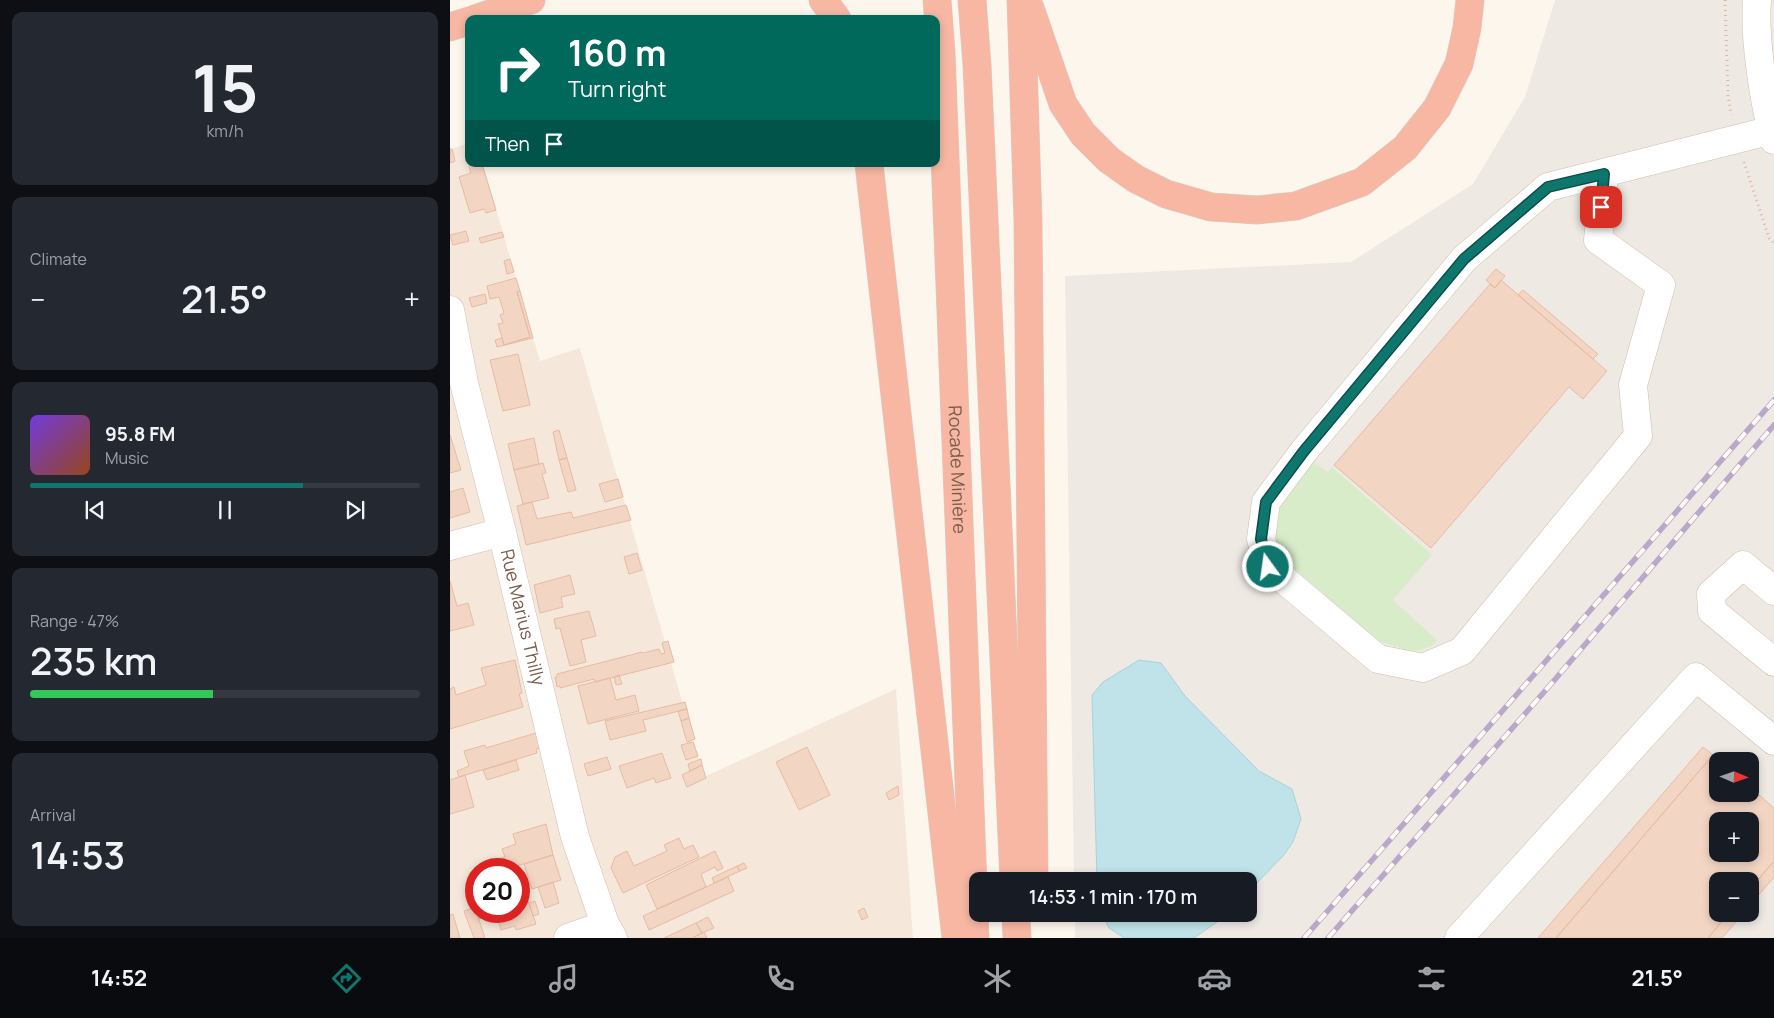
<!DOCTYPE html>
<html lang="en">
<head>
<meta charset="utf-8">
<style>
  :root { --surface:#171b24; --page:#242831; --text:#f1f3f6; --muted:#9ea1a6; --line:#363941; --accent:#0f766e }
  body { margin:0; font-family:Manrope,sans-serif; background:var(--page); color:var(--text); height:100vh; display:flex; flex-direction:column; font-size:19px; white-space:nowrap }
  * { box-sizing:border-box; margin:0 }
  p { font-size:16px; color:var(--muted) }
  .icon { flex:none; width:28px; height:28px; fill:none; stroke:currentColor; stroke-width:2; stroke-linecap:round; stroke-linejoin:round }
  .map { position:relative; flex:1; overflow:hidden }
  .drawer { display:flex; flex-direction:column; gap:12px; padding:12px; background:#0d0f14; width:450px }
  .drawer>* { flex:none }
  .guide { position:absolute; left:15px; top:15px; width:475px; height:152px; border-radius:10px; box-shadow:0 2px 8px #0003; background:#00695c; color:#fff; overflow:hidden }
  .needle { width:32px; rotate:92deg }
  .buttons { position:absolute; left:1259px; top:752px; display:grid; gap:10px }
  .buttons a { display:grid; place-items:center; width:50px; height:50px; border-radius:10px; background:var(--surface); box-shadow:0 2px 8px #0003; font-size:25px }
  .speed { position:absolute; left:15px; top:858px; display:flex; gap:10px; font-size:25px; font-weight:700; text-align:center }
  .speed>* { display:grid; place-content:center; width:65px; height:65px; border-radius:50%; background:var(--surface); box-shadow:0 2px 8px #0003; line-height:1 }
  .speed .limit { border:8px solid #d22; background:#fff; color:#111 }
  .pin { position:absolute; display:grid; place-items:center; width:42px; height:42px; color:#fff; margin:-21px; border-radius:10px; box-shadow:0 2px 8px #0006 }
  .me { position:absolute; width:55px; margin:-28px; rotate:346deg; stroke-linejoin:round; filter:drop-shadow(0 0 4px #0008) }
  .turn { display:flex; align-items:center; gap:18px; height:105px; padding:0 20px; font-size:22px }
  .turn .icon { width:65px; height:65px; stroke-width:2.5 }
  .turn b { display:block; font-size:35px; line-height:42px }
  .then { display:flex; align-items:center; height:48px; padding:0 20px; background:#0003; gap:10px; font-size:19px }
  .big { font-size:38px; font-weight:600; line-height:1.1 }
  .drawer .tile { flex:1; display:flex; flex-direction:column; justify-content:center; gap:8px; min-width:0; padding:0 18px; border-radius:10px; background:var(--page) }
  .drawer .dial { align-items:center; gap:0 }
  .dial b { font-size:65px; line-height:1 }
  .song { display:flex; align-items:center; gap:15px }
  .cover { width:60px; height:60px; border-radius:8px; background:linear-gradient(135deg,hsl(260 70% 55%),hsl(20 70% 35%)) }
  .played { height:5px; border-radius:2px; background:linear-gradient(90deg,var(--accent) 70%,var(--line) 70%) }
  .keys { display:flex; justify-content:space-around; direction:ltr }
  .heat { display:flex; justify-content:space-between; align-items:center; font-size:28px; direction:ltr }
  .charge { height:8px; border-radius:4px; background:linear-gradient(90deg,#34c759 47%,var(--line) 0) }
  .trip { position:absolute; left:519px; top:872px; width:288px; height:50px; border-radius:10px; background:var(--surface); box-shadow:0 2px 8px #0003; font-weight:600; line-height:50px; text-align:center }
  .tab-bar { display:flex; height:80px; justify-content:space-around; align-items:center; background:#090b0e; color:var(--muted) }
  .tab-bar .icon { width:35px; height:35px }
  .tab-bar .current { color:var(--accent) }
  .tab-bar b { font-size:22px; color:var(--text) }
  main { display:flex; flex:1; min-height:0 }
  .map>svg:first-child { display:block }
</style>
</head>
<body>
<main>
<section class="drawer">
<div class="tile dial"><b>15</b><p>km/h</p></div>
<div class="tile"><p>Climate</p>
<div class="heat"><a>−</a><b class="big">21.5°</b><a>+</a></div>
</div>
<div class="tile">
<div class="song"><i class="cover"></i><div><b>95.8 FM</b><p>Music</p></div></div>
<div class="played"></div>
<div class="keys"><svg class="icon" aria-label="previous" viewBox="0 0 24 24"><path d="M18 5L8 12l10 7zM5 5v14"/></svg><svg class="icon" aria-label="pause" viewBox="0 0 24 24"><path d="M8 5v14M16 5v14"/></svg><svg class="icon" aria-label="next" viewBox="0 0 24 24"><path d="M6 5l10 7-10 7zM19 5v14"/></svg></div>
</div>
<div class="tile"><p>Range · 47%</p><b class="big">235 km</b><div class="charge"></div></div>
<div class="tile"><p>Arrival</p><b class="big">14:53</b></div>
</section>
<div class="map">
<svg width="1324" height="938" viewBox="0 0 1324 938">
  <rect width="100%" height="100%" fill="#fdf6ec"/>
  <path fill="#f5e8da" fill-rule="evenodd" d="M19,143V164H33L90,361L130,348L254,777L446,689L463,938H0V149ZM26,869H69V911H26Z"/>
  <path fill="#efe9e4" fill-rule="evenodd" d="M1105,0H1324V938H625V914H798V881H624L615,276L901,262L1023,184L1075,97ZM1268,761H1300V794H1268ZM1268,821H1300V854H1268ZM1268,881H1300V914H1268Z"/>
  <path fill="#d8ecc9" d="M862,461L878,472L882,467L982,555L943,600L987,640L983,645L972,650L959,651L926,640L838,563C832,556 823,547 822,536C819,507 846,483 862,461Z"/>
  <path fill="#bfe3e8" stroke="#a5d3da" d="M689,660L711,663L735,696L809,771L842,789L851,819L843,842L833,856L798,892V881H647L642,695L653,682Z
    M652,914H776L767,922L744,938H674L659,928Z"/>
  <path fill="#f3d5c3" stroke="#e6bba3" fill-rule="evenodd" d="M0,149H2L5,161L0,163Z
    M28,164H32L46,210L36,213L34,209L20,213L9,177L21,173L19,166Z
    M16,231L19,241L3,245L0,235Z
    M52,232L54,237L31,243L29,238Z
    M60,259L64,272L57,274L54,261Z
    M1046,269L1055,276L1045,288L1036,280Z
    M66,278L70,291L67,292L80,337L54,345L48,324L53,323L50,315L54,313L49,297L40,299L37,286Z
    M1051,280L1157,371L1133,399L1119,387L981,548L884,465L1040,284L1045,288Z
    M1073,290L1148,354L1143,359L1068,295Z
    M70,291L83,338L47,347L45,340L52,338L54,345L80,337L67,292Z
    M35,294L37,303L22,307L19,298Z
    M68,354L80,405L53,411L40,360Z
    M109,430L117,458L109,460L103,432Z
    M0,435L11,470L0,473Z
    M84,438L89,464L64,470L58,444Z
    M117,458L126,490L118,492L109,460Z
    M93,463L96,473L92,474L99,498L73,504L64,470Z
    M168,479L173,497L155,502L149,484Z
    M13,488L20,512L0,518V492Z
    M82,502L87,519L121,512L123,518L176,505L181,520L76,545L67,506Z
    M187,553L192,570L179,574L174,557Z
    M120,575L125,594L111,597L113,607L90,613L84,585Z
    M0,581L7,606L18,603L24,625L0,631Z
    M139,611L146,636L131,640L136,662L120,666L110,628L106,629L104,619Z
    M218,641L224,662L145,682L144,679L110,688V686L107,687L105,677H107V674L192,652L193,653L209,649L211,654L215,653L212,643Z
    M65,660L72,693L69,694L73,707L0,729V689L4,687L6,695L36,685L31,668Z
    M169,675L172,684L166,685L164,677Z
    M160,678L166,700L185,695L189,711L138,724L128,686Z
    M235,702L237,709L193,720L196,731L160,740L155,721Z
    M237,709L239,718L231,721L228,711Z
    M239,718L245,739L237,742L231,721Z
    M86,733L91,748L86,749L87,753L9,777L7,771L19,766L14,751L35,745L36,748Z
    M243,742L248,756L236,760L231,745Z
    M357,747L380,795L349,810L326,762Z
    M1253,747L1263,755L1106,938H1088Z
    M212,753L221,778L206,783L204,778L177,788L169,766Z
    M1263,755L1270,761H1268V794H1300V787L1324,808V861L1300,889V881H1268V914H1278L1258,938H1106ZM1268,821H1300V854H1268Z
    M157,757L161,769L138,776L134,764Z
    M251,759L252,765L240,771L238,764Z
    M66,760L69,770L37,780L33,770Z
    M252,765L256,778L237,787L232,775Z
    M15,775L24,807L0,814V780Z
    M448,786L449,795L439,800L436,793Z
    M96,824L103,855L57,869H39L37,862L55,857L52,849L66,844L63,834Z
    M229,838L234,849L243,845L249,857L173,893L161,868L165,857L177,851L184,866L217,851L214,845Z
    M265,851L273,868L267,871L265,867L251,874L256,887L207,909L196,885Z
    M103,855L111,880L82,889L74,864Z
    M1324,861V877L1300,905V889Z
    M294,863L297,868L290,871L287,866Z
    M287,866L290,871L264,883L262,878Z
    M278,877L284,891L199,930L193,916Z
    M103,882L109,903L95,908L88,887Z
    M75,892L86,924L66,930L65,926L51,930L46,913L29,919L27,911H69V893Z
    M85,901L89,914L83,916L79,903Z
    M26,907V911L35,938H24L14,911Z
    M414,908L418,917L412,920L408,911Z
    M3,914L10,938H0V915Z
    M1278,914H1293L1272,938H1258Z
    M258,917L264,928L252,933L246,923Z
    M246,923L252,933L244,937L245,938H214Z
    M254,932L257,938H245L244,937Z"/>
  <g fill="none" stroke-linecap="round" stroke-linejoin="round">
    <defs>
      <g id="minor">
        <path d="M1307,0C1304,40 1314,101 1324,140"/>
        <path d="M1154,174L1148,240L1211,285L1183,385L1188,436L1012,651L973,668L928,659L819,567L811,539L816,502L854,451L1014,259L1098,187L1322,130"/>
        <path id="s1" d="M0,310L14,383L52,532L125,837L155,924L163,938"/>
        <path d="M0,546L52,532"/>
        <path d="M1324,591L1293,565L1261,594L1262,611L1324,662"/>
        <path d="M118,938L146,928L155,924"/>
        <path d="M1009,938L1246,677L1324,741"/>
      </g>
      <g id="highway">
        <path d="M373,0L387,19"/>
        <path id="s2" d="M487,0L491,52L525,938"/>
        <path d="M522,0L527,65L564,881"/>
        <path d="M571,0L578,221L584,881"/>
        <path d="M580,8L613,104L633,134L659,160L686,179L716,194L761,207L807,210L846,206L912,182L955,148L987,108L1009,64L1017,28L1020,0"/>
        <path d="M25,19L81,0"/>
        <path d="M0,27L19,21"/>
        <path d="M419,164L506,938"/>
        <path d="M566,914L567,938"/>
      </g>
    </defs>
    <use href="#minor" stroke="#d1beb0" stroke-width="29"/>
    <use href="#highway" stroke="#dad1cd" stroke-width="29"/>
    <path stroke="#d9b8a5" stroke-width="3" stroke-dasharray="1 4" stroke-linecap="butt" d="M1275,0L1278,95L1281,115
      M1294,162L1319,238L1324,243"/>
    <use href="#minor" stroke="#fff" stroke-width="28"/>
    <use href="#highway" stroke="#f7b7a3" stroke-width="28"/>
    <defs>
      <path id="rail" d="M854,938L1324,400
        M878,938L1095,691L1324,425"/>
    </defs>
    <use href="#rail" stroke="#b9a8c9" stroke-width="5.5"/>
    <use href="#rail" stroke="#fffaf3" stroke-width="4" stroke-dasharray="11" stroke-linecap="butt"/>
  </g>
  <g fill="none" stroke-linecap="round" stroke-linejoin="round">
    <defs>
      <path id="route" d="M818,567L811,539L816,502L854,451L1014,259L1098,187L1154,174L1151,207"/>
    </defs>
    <use href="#route" stroke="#0a4d48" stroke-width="12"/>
    <use href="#route" stroke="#0f766e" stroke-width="9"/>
  </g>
  <g text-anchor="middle" stroke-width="4.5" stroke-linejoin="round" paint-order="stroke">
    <g font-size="18" fill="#7a5c4d" stroke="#fffaf3">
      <text dy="6" stroke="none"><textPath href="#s2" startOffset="470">Rocade Minière</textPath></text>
      <text dy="6" stroke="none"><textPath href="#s1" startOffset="316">Rue Marius Thilly</textPath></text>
    </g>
  </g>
</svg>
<div class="buttons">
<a><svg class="needle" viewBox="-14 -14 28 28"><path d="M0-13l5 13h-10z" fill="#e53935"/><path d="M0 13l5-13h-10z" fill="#9ea1a6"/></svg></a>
<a>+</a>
<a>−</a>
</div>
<div class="speed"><div class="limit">20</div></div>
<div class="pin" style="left:1151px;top:207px;background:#d93025"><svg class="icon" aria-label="arrive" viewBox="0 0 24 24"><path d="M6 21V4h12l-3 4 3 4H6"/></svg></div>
<svg class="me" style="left:818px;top:567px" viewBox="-20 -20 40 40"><circle r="17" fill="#0f766e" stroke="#fff" stroke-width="3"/><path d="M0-11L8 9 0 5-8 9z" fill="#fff"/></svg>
<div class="trip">14:53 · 1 min · 170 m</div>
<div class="guide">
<div class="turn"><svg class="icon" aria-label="right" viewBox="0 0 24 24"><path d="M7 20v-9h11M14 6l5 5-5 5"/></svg><div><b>160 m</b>Turn right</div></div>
<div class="then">Then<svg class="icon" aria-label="arrive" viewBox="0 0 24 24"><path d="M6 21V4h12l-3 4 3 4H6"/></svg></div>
</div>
</div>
</main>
<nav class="tab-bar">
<b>14:52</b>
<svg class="icon current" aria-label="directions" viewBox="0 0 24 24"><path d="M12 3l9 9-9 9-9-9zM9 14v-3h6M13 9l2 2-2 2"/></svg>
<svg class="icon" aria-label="music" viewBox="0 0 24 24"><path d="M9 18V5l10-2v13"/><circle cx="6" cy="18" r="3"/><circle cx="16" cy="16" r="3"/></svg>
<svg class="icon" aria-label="phone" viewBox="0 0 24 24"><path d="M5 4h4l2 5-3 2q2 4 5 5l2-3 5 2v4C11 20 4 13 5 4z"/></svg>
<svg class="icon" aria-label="climate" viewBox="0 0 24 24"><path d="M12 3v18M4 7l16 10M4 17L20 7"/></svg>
<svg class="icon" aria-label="car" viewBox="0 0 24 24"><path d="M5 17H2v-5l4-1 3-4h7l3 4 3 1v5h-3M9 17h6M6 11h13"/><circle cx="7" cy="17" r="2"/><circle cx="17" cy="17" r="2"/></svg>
<svg class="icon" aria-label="filters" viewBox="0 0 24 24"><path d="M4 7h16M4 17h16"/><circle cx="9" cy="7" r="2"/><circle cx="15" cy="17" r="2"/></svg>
<b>21.5°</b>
</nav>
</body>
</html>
